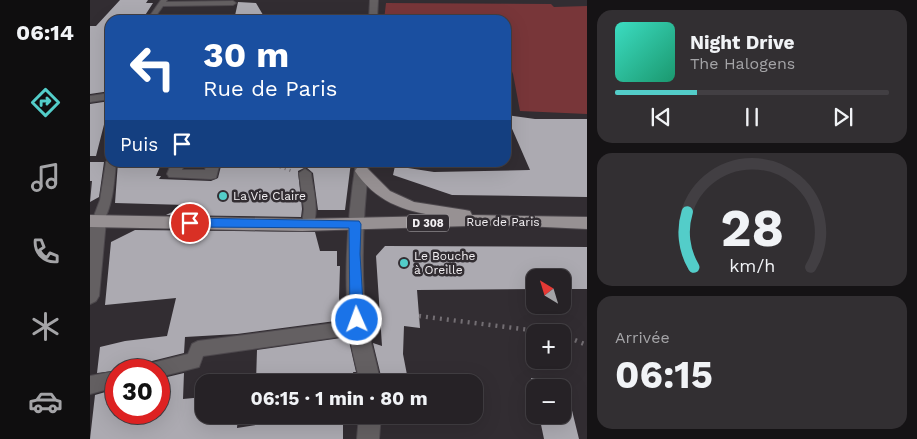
<!DOCTYPE html>
<html lang="fr">
<head>
<meta charset="utf-8">
<style>
  :root { --surface:#262226; --page:#322f32; --text:#f1f3f6; --muted:#a4a4a7; --line:#423f43; --accent:#53cdc9 }
  body { margin:0; font-family:"Work Sans",sans-serif; background:var(--page); color:var(--text); height:100vh; display:flex; flex-direction:column; font-size:19px; white-space:nowrap }
  * { box-sizing:border-box; margin:0 }
  p { font-size:16px; color:var(--muted) }
  .icon { flex:none; width:28px; height:28px; fill:none; stroke:currentColor; stroke-width:2; stroke-linecap:round; stroke-linejoin:round }
  .map { position:relative; flex:1; overflow:hidden }
  .sheet { display:flex; flex-direction:column; gap:10px; padding:10px; background:#151315; width:330px }
  .sheet>* { flex:none }
  .guide { position:absolute; left:15px; top:15px; width:406px; height:152px; border-radius:15px; box-shadow:0 5px 20px #0002,0 0 0 1px var(--line); background:#1a4fa0; color:#fff; overflow:hidden }
  .needle { width:32px; rotate:322deg }
  .fabs { position:absolute; left:436px; top:269px; display:grid; gap:10px }
  .fabs a { display:grid; place-items:center; width:45px; height:45px; border-radius:10px; background:var(--surface); box-shadow:0 5px 20px #0002,0 0 0 1px var(--line); font-size:25px }
  .speed { position:absolute; left:15px; top:359px; display:flex; gap:10px; font-size:25px; font-weight:700; text-align:center }
  .speed>* { display:grid; place-content:center; width:65px; height:65px; border-radius:50%; background:var(--surface); box-shadow:0 5px 20px #0002,0 0 0 1px var(--line); line-height:1 }
  .speed .limit { border:8px solid #d22; background:#fff; color:#111 }
  .pin { position:absolute; display:grid; place-items:center; width:42px; height:42px; color:#fff; margin:-21px; border:2px solid #fff; border-radius:50%; box-shadow:0 1px 5px #0007 }
  .me { position:absolute; width:55px; margin:-28px; rotate:358deg; stroke-linejoin:round; filter:drop-shadow(0 0 4px #0008) }
  .turn { display:flex; align-items:center; gap:18px; height:105px; padding:0 15px; font-size:22px }
  .turn .icon { width:65px; height:65px; stroke-width:2.5 }
  .turn b { display:block; font-size:35px; line-height:42px }
  .then { display:flex; align-items:center; height:48px; padding:0 15px; background:#0003; gap:10px; font-size:19px }
  .big { font-size:38px; font-weight:700; line-height:1.1 }
  .sheet .widget { flex:1; display:flex; flex-direction:column; justify-content:center; gap:8px; min-width:0; padding:0 18px; border-radius:15px; background:var(--page) }
  .sheet .dial { align-items:center; gap:0 }
  .dial svg { height:130px; overflow:visible; fill:none; stroke:var(--line); stroke-width:7; stroke-linecap:round; text-anchor:middle }
  .dial text { fill:var(--text); stroke:none }
  .song { display:flex; align-items:center; gap:15px }
  .cover { width:60px; height:60px; border-radius:8px; background:linear-gradient(135deg,hsl(170 70% 55%),hsl(160 70% 35%)) }
  .played { height:5px; border-radius:2px; background:linear-gradient(90deg,var(--accent) 30%,var(--line) 30%) }
  .keys { display:flex; justify-content:space-around; direction:ltr }
  .trip { position:absolute; left:105px; top:374px; width:288px; height:50px; border-radius:15px; background:var(--surface); box-shadow:0 5px 20px #0002,0 0 0 1px var(--line); font-weight:700; line-height:50px; text-align:center }
  main { display:flex; flex:1; min-height:0 }
  .menu { display:flex; flex-direction:column; width:90px; justify-content:space-around; align-items:center; background:#0f0e0f; color:var(--muted) }
  .menu .icon { width:35px; height:35px }
  .menu .active { color:var(--accent) }
  .menu b { font-size:22px; color:var(--text) }
  .map>svg:first-child { display:block }
</style>
</head>
<body>
<main>
<nav class="menu">
<b>06:14</b>
<svg class="icon active" aria-label="directions" viewBox="0 0 24 24"><path d="M12 3l9 9-9 9-9-9zM9 14v-3h6M13 9l2 2-2 2"/></svg>
<svg class="icon" aria-label="music" viewBox="0 0 24 24"><path d="M9 18V5l10-2v13"/><circle cx="6" cy="18" r="3"/><circle cx="16" cy="16" r="3"/></svg>
<svg class="icon" aria-label="phone" viewBox="0 0 24 24"><path d="M5 4h4l2 5-3 2q2 4 5 5l2-3 5 2v4C11 20 4 13 5 4z"/></svg>
<svg class="icon" aria-label="climate" viewBox="0 0 24 24"><path d="M12 3v18M4 7l16 10M4 17L20 7"/></svg>
<svg class="icon" aria-label="car" viewBox="0 0 24 24"><path d="M5 17H2v-5l4-1 3-4h7l3 4 3 1v5h-3M9 17h6M6 11h13"/><circle cx="7" cy="17" r="2"/><circle cx="17" cy="17" r="2"/></svg>
</nav>
<div class="map">
<svg width="497" height="439" viewBox="0 0 497 439">
  <rect width="100%" height="100%" fill="#322d32"/>
  <path fill="#783639" d="M296,3L461,4L464,7L497,6V114L430,111L423,74L418,61H416V20H294Z"/>
  <path fill="#acaab1" d="M30,0H58L56,3H63L52,20H20V91L0,94V26H6Z
    M148,2L166,3L176,20H144Z
    M20,101L6,156H0V104Z
    M416,115L445,119H497V197L362,195L303,175L305,166L344,172L440,170Z
    M0,162H14L9,197L0,202L2,181H0Z
    M28,162H72L66,176H71L69,179L121,181L128,178L132,162H261L255,210H228L223,173L216,167L208,171L212,209L211,217L76,215L96,205L25,203Z
    M45,230L225,232L230,251H247V266H250L249,298L253,320L147,334L95,337L94,353L58,362L55,367L7,373L10,347L35,341L77,336L86,298L15,305L21,242Z
    M295,246L497,247V289H472V278H445V289L327,290L330,328L314,326L313,354L318,380L291,376L283,343L292,346L286,256Z
    M258,337L266,372H263L265,382H166L167,350Z
    M94,373L93,399L114,397V415H148L147,428L191,421H253V439H0L5,395L26,389V412H69V379Z
    M441,378L475,382L489,439H454L449,415H472V388H445V396Z"/>
  <g fill="none" stroke-linecap="round" stroke-linejoin="round">
    <defs>
      <path id="lane" d="M71,0H77L76,2L143,1L146,3L143,5L73,6L63,20H57Z
        M20,93V99L0,102V96Z
        M20,159V162H26C24,184 23,205 12,224H4L2,221L10,200L16,162Z
        M215,169L221,173C223,190 230,212 222,227H214L212,224L214,209L209,173Z
        M268,320L273,322L276,327L273,332L268,334L113,356L109,367L69,377V370H56L58,364L98,354L102,344L108,341Z
        M26,371V387L0,394V376Z"/>
      <path id="street" d="M280,0H288L287,20H279Z
        M82,162H95L92,170H115L117,162H130L126,178L121,179L79,177L77,174Z
        M266,162H279C273,215 270,267 276,319C279,340 287,361 290,382H270C265,362 259,340 258,319C254,266 258,214 266,162Z
        M8,215L13,217L16,221L9,296L6,301L0,304V225L3,217Z
        M269,415H291L289,439H267Z"/>
      <path id="primary" d="M272,167L277,168L300,191L324,202L375,210L380,211L382,215L497,217V229L411,225L212,231L0,227V215L212,219L347,216C313,211 285,201 265,171L267,168Z"/>
    </defs>
    <use href="#lane" stroke="#4d484d" stroke-width="2"/>
    <use href="#street" stroke="#4d484d" stroke-width="2"/>
    <use href="#primary" stroke="#4d484d" stroke-width="2"/>
    <path stroke="#736e73" stroke-width="3" stroke-dasharray="1 4" stroke-linecap="butt" d="M190,167L202,171"/>
    <path stroke="#736e73" stroke-width="4.5" stroke-dasharray="2 5" stroke-linecap="butt" d="M329,316L456,332
      M472,335L497,345"/>
    <use href="#lane" fill="#646062" fill-rule="evenodd"/>
    <use href="#street" fill="#646062" fill-rule="evenodd"/>
    <use href="#primary" fill="#979193" fill-rule="evenodd"/>
  </g>
  <path fill="#1a73e8" stroke="#114b97" d="M100,218L269,221L271,224L270,254L274,320L272,325L267,326L262,325L260,320L259,228L100,227L95,223Z"/>
  <g fill="#53cdc9" stroke="#322d32" stroke-width="2">
    <circle cx="133" cy="196" r="5"/>
    <circle cx="314" cy="263" r="5"/>
  </g>
  <g text-anchor="middle" stroke-width="5" stroke-linejoin="round" paint-order="stroke">
    <rect fill="#322d32" stroke="#b9b6b9" stroke-width="1" x="317" y="214.5" width="42" height="17" rx="4"/>
    <g font-size="11" font-weight="bold" fill="#f3f0f3">
      <text x="338" y="227">D 308</text>
    </g>
    <g font-size="12" fill="#f3f0f3" stroke="#322d32" text-anchor="start">
      <text x="143" y="200">La Vie Claire</text>
      <text x="324" y="260">Le Bouche<tspan x="324" dy="14">à Oreille</tspan></text>
    </g>
    <g font-size="12" fill="#f3f0f3" stroke="#322d32">
      <text x="413" y="226">Rue de Paris</text>
    </g>
  </g>
</svg>
<div class="fabs">
<a><svg class="needle" viewBox="-14 -14 28 28"><path d="M0-13l5 13h-10z" fill="#e53935"/><path d="M0 13l5-13h-10z" fill="#a4a4a7"/></svg></a>
<a>+</a>
<a>−</a>
</div>
<div class="speed"><div class="limit">30</div></div>
<div class="pin" style="left:100px;top:223px;background:#d93025"><svg class="icon" aria-label="arrive" viewBox="0 0 24 24"><path d="M6 21V4h12l-3 4 3 4H6"/></svg></div>
<svg class="me" style="left:267px;top:320px" viewBox="-20 -20 40 40"><circle r="17" fill="#1a73e8" stroke="#fff" stroke-width="3"/><path d="M0-11L8 9 0 5-8 9z" fill="#fff"/></svg>
<div class="trip">06:15 · 1 min · 80 m</div>
<div class="guide">
<div class="turn"><svg class="icon" aria-label="left" viewBox="0 0 24 24"><path d="M17 20v-9H6M10 6l-5 5 5 5"/></svg><div><b>30 m</b>Rue de Paris</div></div>
<div class="then">Puis<svg class="icon" aria-label="arrive" viewBox="0 0 24 24"><path d="M6 21V4h12l-3 4 3 4H6"/></svg></div>
</div>
</div>
<section class="sheet">
<div class="widget">
<div class="song"><i class="cover"></i><div><b>Night Drive</b><p>The Halogens</p></div></div>
<div class="played"></div>
<div class="keys"><svg class="icon" aria-label="previous" viewBox="0 0 24 24"><path d="M18 5L8 12l10 7zM5 5v14"/></svg><svg class="icon" aria-label="pause" viewBox="0 0 24 24"><path d="M8 5v14M16 5v14"/></svg><svg class="icon" aria-label="next" viewBox="0 0 24 24"><path d="M6 5l10 7-10 7zM19 5v14"/></svg></div>
</div>
<div class="widget dial"><svg viewBox="0 0 100 80">
<path d="M14 69A42 42 0 1 1 86 69"/>
<path d="M14 69A42 42 0 0 1 10 35" stroke="#53cdc9"/>
<text x="50" y="56" font-size="32" font-weight="700">28</text>
<text x="50" y="72" font-size="11">km/h</text>
</svg></div>
<div class="widget"><p>Arrivée</p><b class="big">06:15</b></div>
</section>
</main>
</body>
</html>
